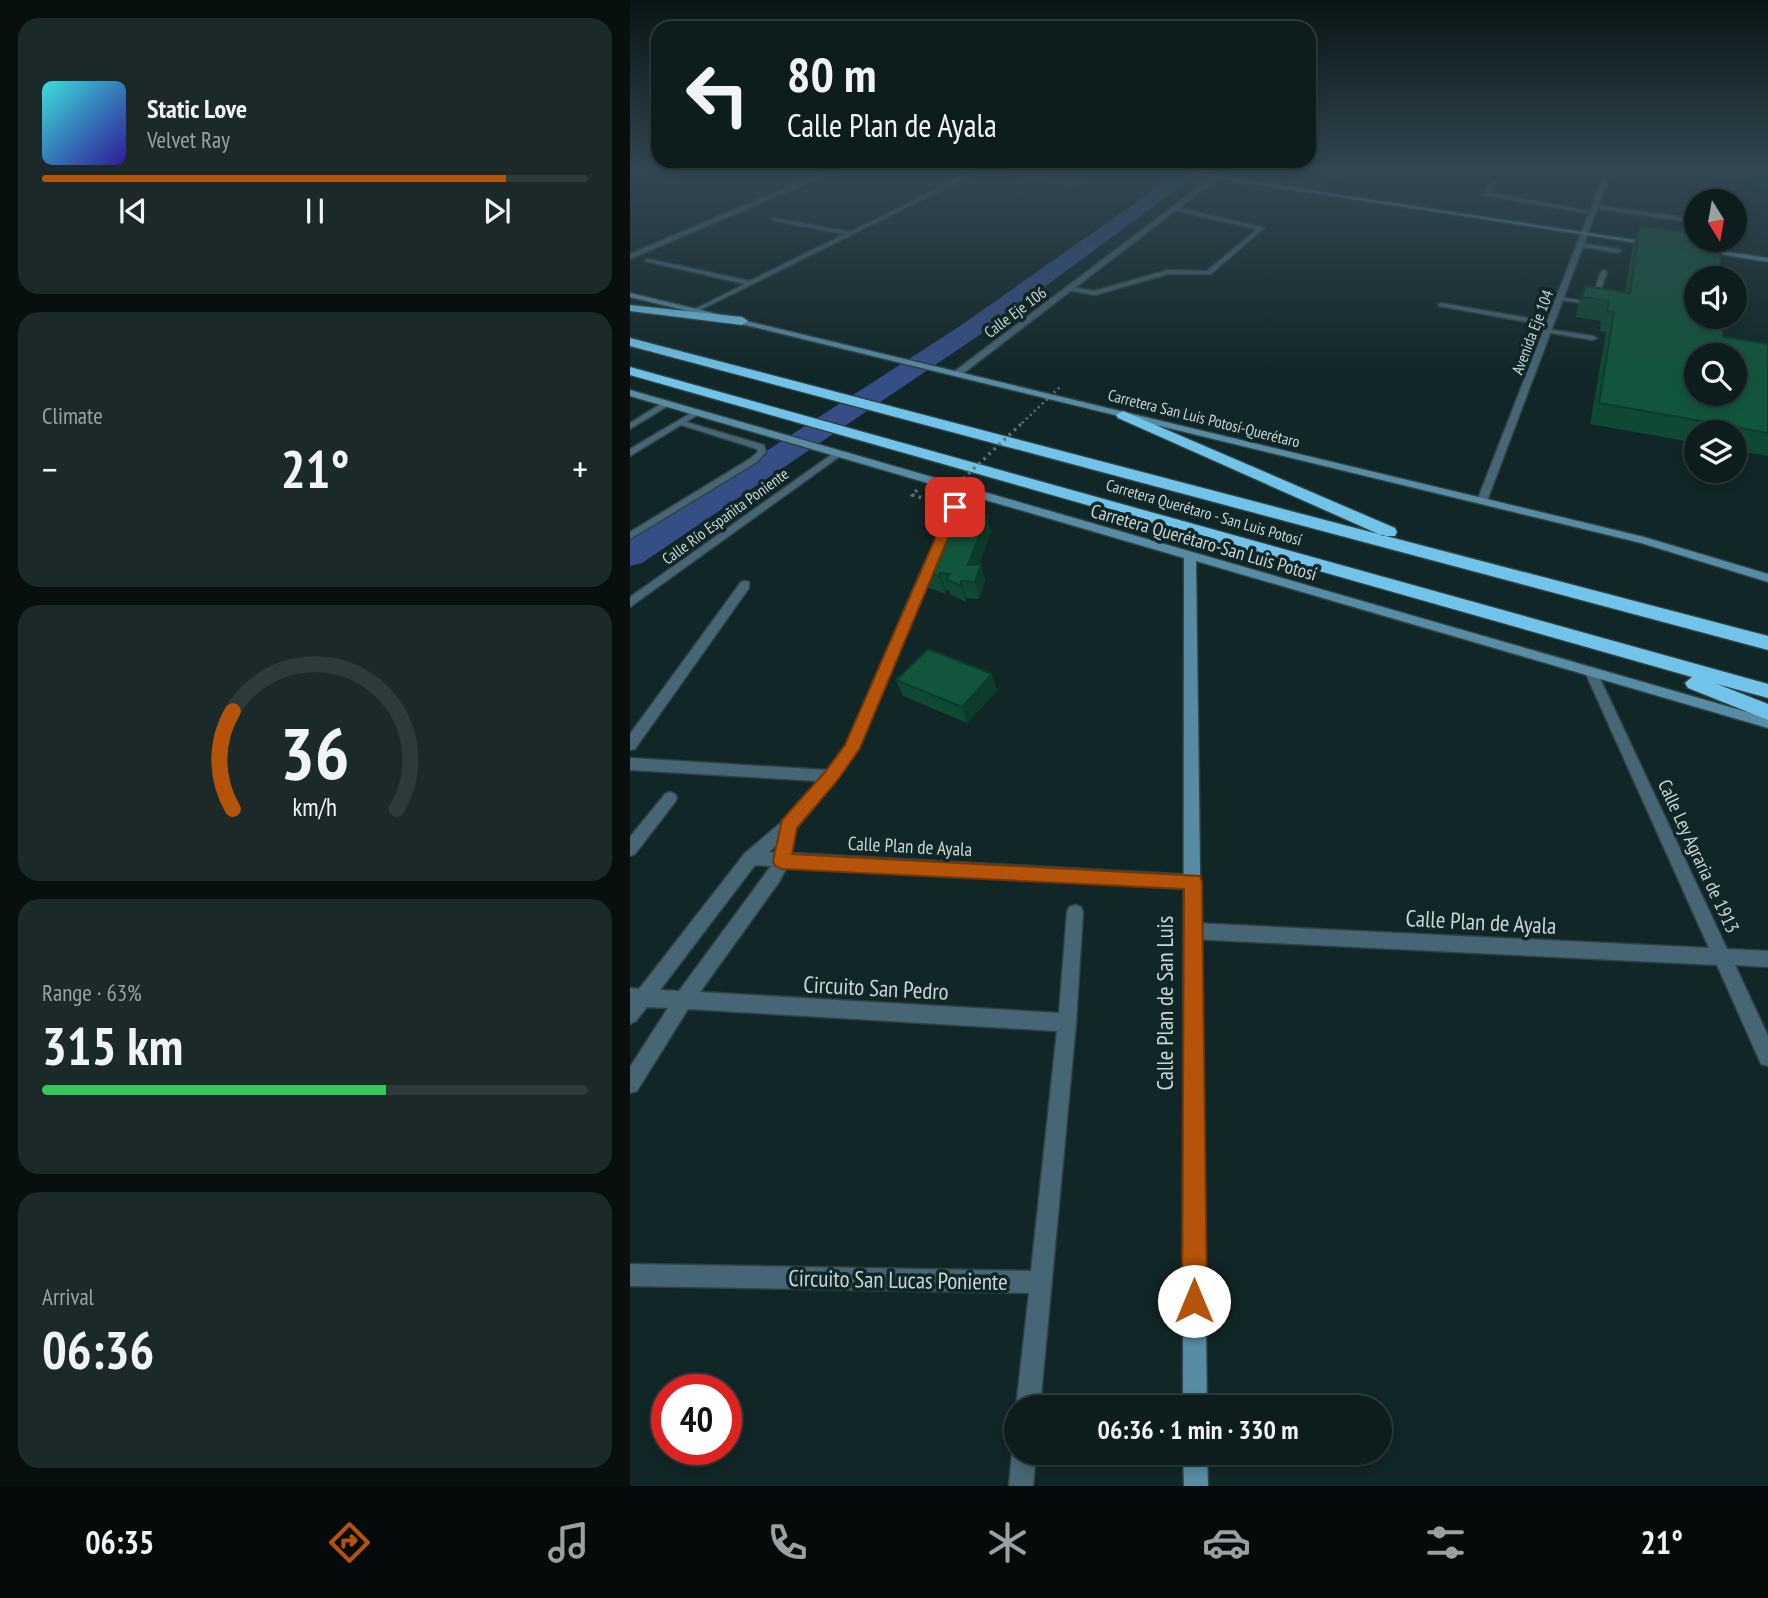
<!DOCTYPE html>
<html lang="en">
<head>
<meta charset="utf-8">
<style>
  :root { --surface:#0d1c1c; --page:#1b2929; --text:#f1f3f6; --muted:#9aa1a3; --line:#2d3a3b; --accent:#b45309 }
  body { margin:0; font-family:"PT Sans Narrow",sans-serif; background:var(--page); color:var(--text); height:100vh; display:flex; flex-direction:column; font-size:26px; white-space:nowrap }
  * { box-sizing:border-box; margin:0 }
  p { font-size:23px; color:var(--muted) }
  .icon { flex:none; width:38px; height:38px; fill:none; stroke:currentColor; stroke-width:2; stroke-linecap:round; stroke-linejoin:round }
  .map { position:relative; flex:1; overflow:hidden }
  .drawer { display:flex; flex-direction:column; gap:18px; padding:18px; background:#070f0f; width:630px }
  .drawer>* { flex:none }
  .top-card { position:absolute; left:21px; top:21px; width:665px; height:147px; border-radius:21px; box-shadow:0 4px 10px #0003,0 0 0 2px var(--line); background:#0d1c1c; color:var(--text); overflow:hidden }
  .needle { width:46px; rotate:169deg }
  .fabs { position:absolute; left:1054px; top:189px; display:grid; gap:14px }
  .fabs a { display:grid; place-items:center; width:63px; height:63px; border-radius:50%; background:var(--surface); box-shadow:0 4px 10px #0003,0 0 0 2px var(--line); font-size:35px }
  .speed { position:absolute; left:21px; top:1374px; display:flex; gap:14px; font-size:35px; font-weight:700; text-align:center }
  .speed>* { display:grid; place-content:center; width:91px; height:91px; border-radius:50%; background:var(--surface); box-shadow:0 4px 10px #0003,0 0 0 2px var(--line); line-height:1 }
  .speed .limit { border:10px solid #d22; background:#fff; color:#111 }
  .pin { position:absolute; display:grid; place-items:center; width:60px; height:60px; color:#fff; margin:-30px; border-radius:14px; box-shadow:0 4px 10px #0006 }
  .me { position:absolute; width:77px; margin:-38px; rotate:0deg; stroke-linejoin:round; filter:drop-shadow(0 0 5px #0008) }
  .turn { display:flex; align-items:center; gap:24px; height:147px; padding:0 21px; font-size:32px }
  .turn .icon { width:91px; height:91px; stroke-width:2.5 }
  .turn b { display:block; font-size:49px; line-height:60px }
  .big { font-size:52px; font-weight:700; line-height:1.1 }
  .drawer .widget { flex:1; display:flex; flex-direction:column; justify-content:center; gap:10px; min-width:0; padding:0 24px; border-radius:21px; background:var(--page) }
  .drawer .dial { align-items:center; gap:0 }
  .dial svg { height:182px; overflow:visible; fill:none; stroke:var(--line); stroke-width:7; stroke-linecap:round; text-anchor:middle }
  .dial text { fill:var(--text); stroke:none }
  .song { display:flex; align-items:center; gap:21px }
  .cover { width:84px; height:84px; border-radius:10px; background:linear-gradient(135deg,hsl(180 70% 55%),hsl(250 70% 35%)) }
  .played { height:7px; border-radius:4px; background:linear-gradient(90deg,var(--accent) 85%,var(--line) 85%) }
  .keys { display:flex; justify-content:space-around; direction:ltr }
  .heat { display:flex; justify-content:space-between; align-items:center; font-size:38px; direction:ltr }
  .charge { height:10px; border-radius:5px; background:linear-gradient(90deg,#34c759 63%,var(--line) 0) }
  .trip { position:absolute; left:374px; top:1395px; width:388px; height:70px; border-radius:35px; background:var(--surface); box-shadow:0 4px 10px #0003,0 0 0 2px var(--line); font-weight:700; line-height:70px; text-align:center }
  .menu { display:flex; height:112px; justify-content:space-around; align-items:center; background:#050b0b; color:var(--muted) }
  .menu .icon { width:49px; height:49px }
  .menu .on { color:var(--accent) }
  .menu b { font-size:32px; color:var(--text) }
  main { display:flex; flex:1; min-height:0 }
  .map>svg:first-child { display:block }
</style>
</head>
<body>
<main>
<section class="drawer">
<div class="widget">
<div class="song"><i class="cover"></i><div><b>Static Love</b><p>Velvet Ray</p></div></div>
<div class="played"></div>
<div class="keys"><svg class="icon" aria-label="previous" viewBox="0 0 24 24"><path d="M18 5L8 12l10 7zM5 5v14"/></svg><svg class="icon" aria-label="pause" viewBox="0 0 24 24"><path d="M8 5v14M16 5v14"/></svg><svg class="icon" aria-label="next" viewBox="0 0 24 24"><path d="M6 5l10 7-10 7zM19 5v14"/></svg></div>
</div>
<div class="widget"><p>Climate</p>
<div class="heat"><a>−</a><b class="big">21°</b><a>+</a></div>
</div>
<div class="widget dial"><svg viewBox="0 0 100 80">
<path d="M14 69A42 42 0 1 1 86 69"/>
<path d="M14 69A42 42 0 0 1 14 26" stroke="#b45309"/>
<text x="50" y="56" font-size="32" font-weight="700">36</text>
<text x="50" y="72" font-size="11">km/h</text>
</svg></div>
<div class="widget"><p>Range · 63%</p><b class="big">315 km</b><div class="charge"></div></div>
<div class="widget"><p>Arrival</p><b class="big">06:36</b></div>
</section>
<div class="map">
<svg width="1138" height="1486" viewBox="0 0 1138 1486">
  <rect width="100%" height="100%" fill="#112626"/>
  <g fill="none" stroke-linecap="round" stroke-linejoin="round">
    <path fill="#364e86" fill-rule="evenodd" d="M549,172H570L348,336L12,563L0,566V539L330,326Z"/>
    <defs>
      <path id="lane" d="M341,172H348L68,311L63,310L115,284L15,261L18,259L120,281L215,234L144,221L142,218L220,232Z
        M681,172H698L709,175L706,177Z
        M863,181L866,183L858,193L965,212L962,214L852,195Z
        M964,205L1066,219V223L962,208Z
        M544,207L634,228L581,274H538L465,295L437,290L436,289L439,287L465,291L538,270L577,271L627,229L542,210Z
        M950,243L988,249L991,251L988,253L948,246Z
        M974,270L977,272L965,305L926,299L929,297L960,302L971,272Z
        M811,303L920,322L923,324L920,326L809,306V304Z
        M917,329L963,336L967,338L963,340L915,332L913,331Z
        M34,402L41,404L0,429V423Z
        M66,410L70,412L69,414L56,422L134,445L136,452L127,462L0,539V532L121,458L128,452L127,449L51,425L0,456V449Z"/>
      <path id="street" d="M193,172H202L0,259V254Z
        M589,172H596L331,375H325V371Z
        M975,172H981L857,501L856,503H848L847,501Z
        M205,452L213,454L0,607V597Z
        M332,487L337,490L323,524L322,526H314L313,524L327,490Z
        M301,558L307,562L229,748L206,780L166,827L161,853L563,875L569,877L571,882L569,887L563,889L157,867L149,882L70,992L429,1013L437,912L439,907L445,905L451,907L453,912L446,1023L410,1407H386L399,1293L0,1286V1264L401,1271L427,1031L58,1009L7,1091L0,1093V1067L38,1008L17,1007L6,1021L0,1024V988L9,989L115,853L154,820L188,781L0,770V758L197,770L216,745L295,562ZM148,844L146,853L139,852ZM125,865L141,866L49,991L30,990Z
        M115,581L119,582V588L5,749L0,750V734L111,582Z
        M961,667L967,672L1097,949L1138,951V967L1105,965L1138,1036V1066L1131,1064L1087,965L562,939L556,936L554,931L556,926L562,923L1079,948L955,672Z
        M40,792L45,794L47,798L45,802L5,854L0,856V837L35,794Z
        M385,1443L387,1452H406L403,1486H379L382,1452Z"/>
      <path id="secondary" d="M545,172H562L1024,243L1021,245Z
        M1072,248L1138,258V262L1070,251Z
        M0,293L1014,537L1138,574V582L1011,543L0,297Z
        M0,390L1138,718V728L566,561L577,1407H553L554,558L0,396Z
        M553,1452H577L578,1486H554Z"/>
      <path id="highway" d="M0,305L112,317L118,321L112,325L0,311Z
        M0,338L1138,636V650L0,346Z
        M0,367L1138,684V698L1087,684L1138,704V720L1058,688L1055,683L1062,677L0,375Z
        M493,411L765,528L767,532L765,536H753L488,418L486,415Z"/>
    </defs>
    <use href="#lane" stroke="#2e4242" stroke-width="3"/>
    <use href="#street" stroke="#2e4242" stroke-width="3"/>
    <use href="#secondary" stroke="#2e4242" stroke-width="3"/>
    <use href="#highway" stroke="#2e4242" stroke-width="3"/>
    <path stroke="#627373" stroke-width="3.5" stroke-dasharray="2.5 4.5" stroke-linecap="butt" d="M287,490L282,495L311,503"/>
    <use href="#lane" fill="#466575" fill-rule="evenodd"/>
    <use href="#street" fill="#466575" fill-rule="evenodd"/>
    <use href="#secondary" fill="#588ba4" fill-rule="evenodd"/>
    <use href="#highway" fill="#71c3ea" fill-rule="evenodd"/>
    <path stroke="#627373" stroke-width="2.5" stroke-dasharray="2 3.5" stroke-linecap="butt" d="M392,423L431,386"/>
    <path stroke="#627373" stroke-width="3.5" stroke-dasharray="2.5 4.5" stroke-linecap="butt" d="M313,498L394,421"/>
  </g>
  <path fill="#0f4934" d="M356,172H467L444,186Z
    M1081,172H1138V186L1081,179Z
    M1010,226L1093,337L1138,344V456L1104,450V432H1066V443L960,424L976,332L970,331L971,321L946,317L948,305L955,286L995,292L1003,244Z
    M337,509L338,512L357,516L361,532L349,564H351L355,581L349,599L336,598V602L321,595L319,590H316V594L296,587L291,570Z
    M362,674L367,691L337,723L273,696L266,680Z"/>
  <path fill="#0c3c2a" d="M442,172H467L444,186Z
    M357,516L361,532L342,581L338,565Z
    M351,564L355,581L349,599L345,582Z
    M310,573L316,590V594L310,577Z
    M331,581L336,598V602L331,586Z
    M362,674L367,691L337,723L332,707Z"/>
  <path fill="#11553c" stroke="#0c3c2a" stroke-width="2" fill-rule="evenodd" d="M1010,226L1066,233V240H1090L1091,278H1066V317H1092L1093,337L1138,344V433L969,403L984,312L977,311L979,301L953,297L955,286L1000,293ZM1066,355H1104V394H1066Z
    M321,509H337L336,512L345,511L357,516L338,565L351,564L345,582L331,581V586L316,579L320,574L310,573V577L291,570Z
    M298,649L362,674L332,707L266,680Z"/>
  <linearGradient id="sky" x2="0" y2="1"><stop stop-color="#091515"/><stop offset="0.45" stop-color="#324752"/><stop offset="1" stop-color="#324752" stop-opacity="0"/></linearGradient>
  <rect width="1138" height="380" fill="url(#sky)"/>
  <path fill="#b45309" stroke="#753606" stroke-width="2" d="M325,504L331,507L230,748L207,781L167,828L162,854L570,876L572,882L577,1301L573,1310L564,1314L556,1310L552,1301L554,889L152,869L145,866L143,861L152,820L195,772L215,745L319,507Z"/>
  <g text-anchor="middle" stroke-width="7" stroke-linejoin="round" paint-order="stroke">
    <g font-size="16" fill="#c9d6d6" stroke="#112626">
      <text transform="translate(385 312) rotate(-37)" y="6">Calle Eje 106</text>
      <text transform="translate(902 332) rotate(-69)" y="6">Avenida Eje 104</text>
      <text transform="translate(574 418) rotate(14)" y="6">Carretera San Luis Potosí-Querétaro</text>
      <text transform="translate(574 512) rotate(16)" y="6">Carretera Querétaro - San Luis Potosí</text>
      <text transform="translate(95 516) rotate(-36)" y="6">Calle Río Españita Poniente</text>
    </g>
    <g font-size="19" fill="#c9d6d6" stroke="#112626">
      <text transform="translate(574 542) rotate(16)" y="7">Carretera Querétaro-San Luis Potosí</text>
      <text transform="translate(280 846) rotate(3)" y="7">Calle Plan de Ayala</text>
      <text transform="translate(1069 856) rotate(65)" y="7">Calle Ley Agraria de 1913</text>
    </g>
    <g font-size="23" fill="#c9d6d6" stroke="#112626">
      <text transform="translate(851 922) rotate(3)" y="8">Calle Plan de Ayala</text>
      <text transform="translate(246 988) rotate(3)" y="8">Circuito San Pedro</text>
      <text transform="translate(535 1003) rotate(-90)" y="8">Calle Plan de San Luis</text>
      <text transform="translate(268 1280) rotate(1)" y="8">Circuito San Lucas Poniente</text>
    </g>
  </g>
</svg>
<div class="fabs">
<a><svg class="needle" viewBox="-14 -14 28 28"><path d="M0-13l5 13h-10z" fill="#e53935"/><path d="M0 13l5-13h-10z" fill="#9aa1a3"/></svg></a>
<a><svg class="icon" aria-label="sound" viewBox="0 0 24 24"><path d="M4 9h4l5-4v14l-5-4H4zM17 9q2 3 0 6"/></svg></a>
<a><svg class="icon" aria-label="search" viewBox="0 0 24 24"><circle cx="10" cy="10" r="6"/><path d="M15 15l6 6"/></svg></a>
<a><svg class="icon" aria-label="layers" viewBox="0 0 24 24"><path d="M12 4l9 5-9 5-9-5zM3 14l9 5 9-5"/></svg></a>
</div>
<div class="speed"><div class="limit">40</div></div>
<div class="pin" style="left:325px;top:507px;background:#d93025"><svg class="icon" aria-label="arrive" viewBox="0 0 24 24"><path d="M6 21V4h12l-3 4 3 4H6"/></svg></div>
<svg class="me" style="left:564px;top:1301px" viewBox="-20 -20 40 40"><circle r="19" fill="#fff"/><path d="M0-13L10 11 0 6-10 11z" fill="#b45309"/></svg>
<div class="trip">06:36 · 1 min · 330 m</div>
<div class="top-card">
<div class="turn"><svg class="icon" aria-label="left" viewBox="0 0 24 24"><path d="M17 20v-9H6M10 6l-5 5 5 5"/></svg><div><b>80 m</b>Calle Plan de Ayala</div></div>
</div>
</div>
</main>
<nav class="menu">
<b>06:35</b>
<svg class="icon on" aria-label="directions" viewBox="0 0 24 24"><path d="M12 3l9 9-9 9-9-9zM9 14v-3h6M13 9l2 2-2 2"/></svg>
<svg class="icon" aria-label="music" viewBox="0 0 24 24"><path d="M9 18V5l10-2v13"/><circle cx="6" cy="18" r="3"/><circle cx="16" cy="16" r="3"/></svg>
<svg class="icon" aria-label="phone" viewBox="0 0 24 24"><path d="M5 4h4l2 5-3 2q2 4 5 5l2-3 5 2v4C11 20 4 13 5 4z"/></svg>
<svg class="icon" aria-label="climate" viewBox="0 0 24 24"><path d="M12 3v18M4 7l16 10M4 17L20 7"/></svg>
<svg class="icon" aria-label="car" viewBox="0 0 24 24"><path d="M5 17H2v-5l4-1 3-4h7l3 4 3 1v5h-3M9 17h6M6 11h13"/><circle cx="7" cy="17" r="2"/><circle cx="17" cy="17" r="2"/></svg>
<svg class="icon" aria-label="filters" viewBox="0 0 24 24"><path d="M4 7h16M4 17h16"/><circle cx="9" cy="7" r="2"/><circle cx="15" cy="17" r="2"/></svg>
<b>21°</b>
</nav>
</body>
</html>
